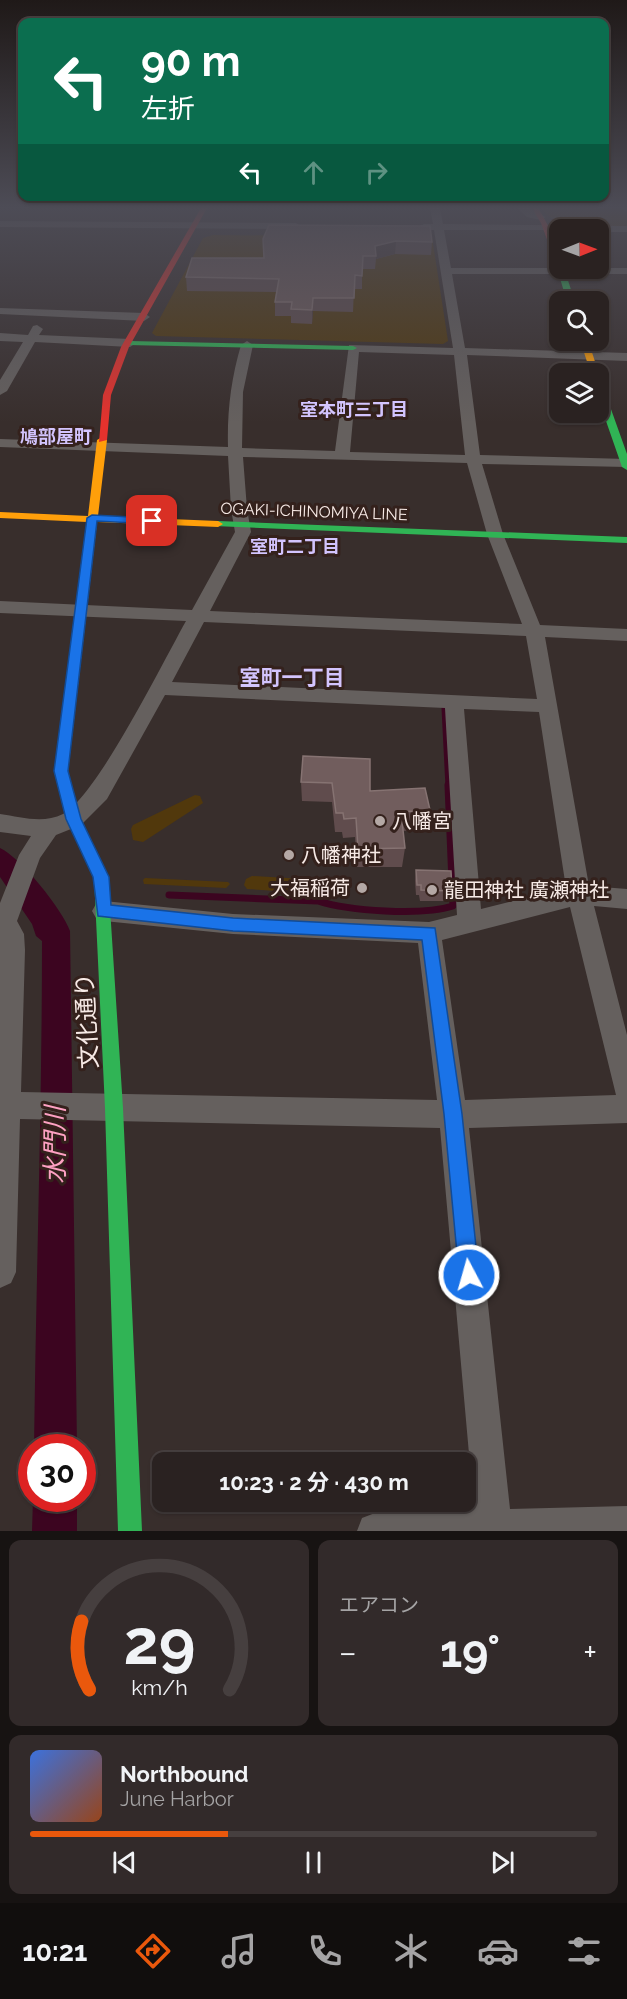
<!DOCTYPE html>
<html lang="ja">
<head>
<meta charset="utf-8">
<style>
  :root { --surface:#2a2221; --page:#322a2a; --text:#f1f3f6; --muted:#a5a4a5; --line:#463f3f; --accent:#ea580c }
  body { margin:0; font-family:Raleway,"Noto Sans JP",sans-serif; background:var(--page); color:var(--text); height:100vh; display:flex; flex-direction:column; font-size:22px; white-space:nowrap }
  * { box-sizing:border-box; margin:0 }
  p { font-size:20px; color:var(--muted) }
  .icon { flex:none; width:33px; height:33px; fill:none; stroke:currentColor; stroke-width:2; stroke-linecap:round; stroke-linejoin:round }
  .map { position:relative; height:1531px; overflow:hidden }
  .details { display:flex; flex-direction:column; gap:9px; padding:9px; background:#171312; flex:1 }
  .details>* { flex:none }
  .top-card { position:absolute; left:18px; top:18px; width:591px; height:183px; border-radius:12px; box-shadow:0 2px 4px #0004,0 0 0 2px var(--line); background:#0b6e4f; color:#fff; overflow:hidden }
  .needle { width:39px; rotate:89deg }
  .tools { position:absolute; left:549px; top:219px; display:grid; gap:12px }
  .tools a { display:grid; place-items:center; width:60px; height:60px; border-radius:12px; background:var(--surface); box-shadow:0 2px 4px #0004,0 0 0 2px var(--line); font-size:30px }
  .speed { position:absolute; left:18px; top:1434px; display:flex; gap:12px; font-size:30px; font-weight:700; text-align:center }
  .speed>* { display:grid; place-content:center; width:78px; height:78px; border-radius:50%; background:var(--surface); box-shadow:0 2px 4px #0004,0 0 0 2px var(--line); line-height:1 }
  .speed .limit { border:9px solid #d22; background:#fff; color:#111 }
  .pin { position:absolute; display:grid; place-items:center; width:51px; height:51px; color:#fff; margin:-26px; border-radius:12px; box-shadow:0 3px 9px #0006 }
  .me { position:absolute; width:66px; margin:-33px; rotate:354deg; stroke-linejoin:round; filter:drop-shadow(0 0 4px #0008) }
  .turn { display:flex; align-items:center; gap:21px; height:126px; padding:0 24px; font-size:27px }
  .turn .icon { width:78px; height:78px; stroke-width:2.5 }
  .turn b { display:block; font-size:42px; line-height:51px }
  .lanes { display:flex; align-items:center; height:57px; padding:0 24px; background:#0003; justify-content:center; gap:30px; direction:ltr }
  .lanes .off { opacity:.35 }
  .big { font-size:45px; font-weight:700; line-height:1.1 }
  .details .card { flex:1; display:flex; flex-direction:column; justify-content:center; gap:9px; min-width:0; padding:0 21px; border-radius:12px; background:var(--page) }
  .details .dial { align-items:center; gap:0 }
  .dial svg { height:156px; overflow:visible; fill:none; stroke:var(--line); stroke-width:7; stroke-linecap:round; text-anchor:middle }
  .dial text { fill:var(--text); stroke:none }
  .song { display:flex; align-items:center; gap:18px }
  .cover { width:72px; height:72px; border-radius:9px; background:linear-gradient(135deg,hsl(220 70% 55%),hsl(20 70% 35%)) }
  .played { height:6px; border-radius:3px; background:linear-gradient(90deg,var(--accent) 35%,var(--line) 35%) }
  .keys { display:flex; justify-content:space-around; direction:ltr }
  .heat { display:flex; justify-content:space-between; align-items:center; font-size:33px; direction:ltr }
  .details .tiles { flex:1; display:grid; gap:9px; grid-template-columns:1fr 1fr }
  .card:last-child { grid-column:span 2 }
  .trip { position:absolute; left:152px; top:1452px; width:324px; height:60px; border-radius:12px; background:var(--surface); box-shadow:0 2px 4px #0004,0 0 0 2px var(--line); font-weight:700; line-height:60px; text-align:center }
  .tabs { display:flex; height:96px; justify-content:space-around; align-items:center; background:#110e0d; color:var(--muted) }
  .tabs .icon { width:42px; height:42px }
  .tabs .current { color:var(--accent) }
  .tabs b { font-size:27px; color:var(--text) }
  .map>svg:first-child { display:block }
</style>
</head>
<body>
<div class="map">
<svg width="627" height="1531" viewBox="0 0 627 1531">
  <rect width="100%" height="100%" fill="#382e2c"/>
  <path fill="#51380c" d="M541,208H618L627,211V226C599,226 559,233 541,208Z
    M213,235L432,237L448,341L443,344L156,336L152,333L203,238Z
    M195,795L200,796L203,803L143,842L133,840L131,829L133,825Z
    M252,876L337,881L342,884V890L323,894L247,889L244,885L246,879Z
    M145,878L228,882L230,884L226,888L144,884L143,880Z"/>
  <path fill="#3c0520" d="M0,848C21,858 62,909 70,931L77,1447H34C36,1279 42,1110 42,941L36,936L32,924L0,877Z
    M33,1499H77V1531H32Z"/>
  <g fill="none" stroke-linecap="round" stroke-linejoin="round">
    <path stroke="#3c0520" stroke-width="5" d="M444,708L448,787"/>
    <path stroke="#3c0520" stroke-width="7" d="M169,895L318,901C349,911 421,916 453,906L448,785"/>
    <path fill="#65605e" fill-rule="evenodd" d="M430,208H440L443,224L627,226V232H598V230H444L451,268H627V274H452L465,348L627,353V361L467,355L480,455L627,459V467L482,464L503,534L540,625L627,629V641L545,637L589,886L627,889V909L594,906L627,1035V1123L469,1128L510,1509L627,1506V1531H357L362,1518L375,1513L474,1510L440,1128L20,1119L16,1272L11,1283L0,1288V903L19,855L31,836L0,832V814C21,817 43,824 63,814C97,796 164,660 186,621L0,613V601L192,610L235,532L231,509L228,456L0,447V439L228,447C227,412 231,379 241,345L247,341L253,345L243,392L242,448L335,451L349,345L453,348L434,230H424L419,227L424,224H433ZM359,352L454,355L465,455L350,452ZM243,457L467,463L487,534L522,624L210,611L251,532L247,509ZM204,622L526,636L537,699L172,682ZM165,695L445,708L457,915L429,922L233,914L104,901L96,904L92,911L96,918L104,921L233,934L418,943L437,1100L21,1092L25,950L24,934L17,921L40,858L56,835L81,825L107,799ZM464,709L539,712L566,888L481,909ZM570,907L616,1095L465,1100L442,940Z
      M517,208H528L546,217L541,220L527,217Z
      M621,208H627V212Z
      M0,221L296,223L301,226L296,229L0,227Z
      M0,308L144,313L150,317L144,321L0,314Z
      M37,325L43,329L39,335L130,339L136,343L130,347L35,342L7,391L0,395V380L23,342L0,341V333L28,335L33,326Z"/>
    <path fill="#30b455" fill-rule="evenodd" d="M560,266V268H564L575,302H567L557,268Z
      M130,341L353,346L357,348L353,350L127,345L126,343Z
      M598,382L602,384L627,454V470L622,467L598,398Z
      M218,521L627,537V543L214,526V522Z
      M68,793L73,794L80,819L108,877L123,1108L142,1531H118L105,1108L94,877L66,819L61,798L63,794Z"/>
    <path fill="#ff9f0a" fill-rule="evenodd" d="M580,340H588L599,374L598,375L591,374Z
      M102,437L107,440L98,516L218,521L223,524L218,527L97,522L68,771L75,798L73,802H63L61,798L54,771L87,522L0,518V512L88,516L97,440Z"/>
    <path fill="#e5322d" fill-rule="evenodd" d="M201,208H207L129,347L111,395L107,440L99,442L103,395L121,347Z
      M532,208H538C549,226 560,247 560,268H562H558L557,267L541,223Z"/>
  </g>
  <path fill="#604c4d" d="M263,239L432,242L431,255L395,254L376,259L375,269H362V289H354L353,312L313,311L312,324L291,323V316H275V302L276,292L187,291L186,277L264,258Z
    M303,756L370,791L430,810L427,829L403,831L405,848L402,867H357L355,837L343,838L342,832H335L332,802L302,801L301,782Z
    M416,870L452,891L450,901H420L419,895H416L415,881Z"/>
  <path fill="#493939" d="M396,241L395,254L376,259L375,246Z
    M313,298V311L312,324V310Z"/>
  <path fill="#715d5d" stroke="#867372" stroke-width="1.5" d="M269,225L430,226L432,242L396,241L375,246L376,256H363L362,276L355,275L354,298H313L312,310L291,309L292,302H275L279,279L186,277L192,258H264L263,239Z
    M303,756L370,759V791L425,788L430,810L401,812L405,848L358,849L356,818L344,819L343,813H336L332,783L301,782Z
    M416,870L451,871L452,891L421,890V885H417Z"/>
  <linearGradient id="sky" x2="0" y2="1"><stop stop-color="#1f1918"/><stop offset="0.49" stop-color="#4d4c56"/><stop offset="1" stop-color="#4d4c56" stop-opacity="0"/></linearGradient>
  <rect width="627" height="423" fill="url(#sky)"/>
  <path fill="#1a73e8" stroke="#114b97" stroke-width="1.5" d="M92,515L152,518L157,521L152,524L97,521L68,771L81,819L109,877L111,905L233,918L435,928L462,1114L479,1275L476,1282L469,1285L462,1282L459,1275L444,1114L422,940L233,931L98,916L93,877L66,819L54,771L87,518Z"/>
  <g fill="#b4a8a5" stroke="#34211c" stroke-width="2">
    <circle cx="380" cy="821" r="6"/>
    <circle cx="289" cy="855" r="6"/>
    <circle cx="362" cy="888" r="6"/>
    <circle cx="432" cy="890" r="6"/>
  </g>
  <g text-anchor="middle" stroke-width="6" stroke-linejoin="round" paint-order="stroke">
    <g font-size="16" fill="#f7eae6" stroke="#34211c">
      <text transform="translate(314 511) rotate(2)" y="6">OGAKI-ICHINOMIYA LINE</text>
    </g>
    <g font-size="18" font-weight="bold" fill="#d3c4fe" stroke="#34211c">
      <text x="354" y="416">室本町三丁目</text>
      <text x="295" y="553">室町二丁目</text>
    </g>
    <g font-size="18" font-weight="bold" fill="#d3c4fe" stroke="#34211c">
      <text x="56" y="443">鳩部屋町</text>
    </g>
    <g font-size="20" fill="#f7eae6" stroke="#34211c" text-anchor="start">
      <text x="392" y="828">八幡宮</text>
      <text x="301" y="862">八幡神社</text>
      <text x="350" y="895" text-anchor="end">大福稲荷</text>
      <text x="444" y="897">龍田神社 廣瀬神社</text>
    </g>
    <g font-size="21" font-weight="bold" fill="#d3c4fe" stroke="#34211c">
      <text x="292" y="685">室町一丁目</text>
    </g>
    <g font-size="24" fill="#f7eae6" stroke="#34211c">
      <text transform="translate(87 1021) rotate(-93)" y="8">文化通り</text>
    </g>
    <g font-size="26" font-style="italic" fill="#fea1c3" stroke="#34211c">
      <text transform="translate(55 1145) rotate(-90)" y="9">水門川</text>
    </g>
  </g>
</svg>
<div class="tools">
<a><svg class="needle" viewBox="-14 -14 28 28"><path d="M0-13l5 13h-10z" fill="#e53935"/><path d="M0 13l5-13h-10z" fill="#a5a4a5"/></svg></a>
<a><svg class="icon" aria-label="search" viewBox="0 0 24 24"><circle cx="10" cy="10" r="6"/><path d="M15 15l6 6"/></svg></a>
<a><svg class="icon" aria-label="layers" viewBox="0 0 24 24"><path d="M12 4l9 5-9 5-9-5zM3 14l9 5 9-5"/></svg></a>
</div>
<div class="speed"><div class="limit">30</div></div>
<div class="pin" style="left:152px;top:521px;background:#d93025"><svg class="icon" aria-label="arrive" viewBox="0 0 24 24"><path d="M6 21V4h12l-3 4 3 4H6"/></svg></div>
<svg class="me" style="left:469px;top:1275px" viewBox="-20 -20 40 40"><circle r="17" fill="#1a73e8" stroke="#fff" stroke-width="3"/><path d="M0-11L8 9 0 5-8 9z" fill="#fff"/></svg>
<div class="trip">10:23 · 2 分 · 430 m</div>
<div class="top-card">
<div class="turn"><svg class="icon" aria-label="left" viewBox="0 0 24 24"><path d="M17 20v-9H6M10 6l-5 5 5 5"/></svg><div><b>90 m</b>左折</div></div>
<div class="lanes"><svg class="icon" aria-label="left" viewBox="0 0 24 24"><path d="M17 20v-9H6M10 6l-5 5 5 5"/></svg><svg class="icon off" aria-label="ahead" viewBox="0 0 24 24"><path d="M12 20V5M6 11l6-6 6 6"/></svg><svg class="icon off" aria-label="right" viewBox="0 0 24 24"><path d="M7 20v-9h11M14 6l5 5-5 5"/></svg></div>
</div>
</div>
<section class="details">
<div class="tiles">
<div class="card dial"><svg viewBox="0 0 100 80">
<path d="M14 69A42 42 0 1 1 86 69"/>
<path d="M14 69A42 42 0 0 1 10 34" stroke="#ea580c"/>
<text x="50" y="56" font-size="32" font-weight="700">29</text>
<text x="50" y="72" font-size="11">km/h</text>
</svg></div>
<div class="card"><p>エアコン</p>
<div class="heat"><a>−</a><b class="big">19°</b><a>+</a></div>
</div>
<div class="card">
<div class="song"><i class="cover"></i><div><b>Northbound</b><p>June Harbor</p></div></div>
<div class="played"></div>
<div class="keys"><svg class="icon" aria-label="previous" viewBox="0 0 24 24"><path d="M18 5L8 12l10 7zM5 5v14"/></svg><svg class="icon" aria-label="pause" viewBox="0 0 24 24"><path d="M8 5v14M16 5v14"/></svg><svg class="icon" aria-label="next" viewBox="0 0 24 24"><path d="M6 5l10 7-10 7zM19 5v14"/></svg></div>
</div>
</div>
</section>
<nav class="tabs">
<b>10:21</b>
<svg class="icon current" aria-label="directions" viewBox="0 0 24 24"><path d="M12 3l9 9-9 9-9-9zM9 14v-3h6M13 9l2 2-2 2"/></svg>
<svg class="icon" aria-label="music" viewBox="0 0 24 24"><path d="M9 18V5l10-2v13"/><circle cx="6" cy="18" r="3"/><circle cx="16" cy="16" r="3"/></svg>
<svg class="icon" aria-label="phone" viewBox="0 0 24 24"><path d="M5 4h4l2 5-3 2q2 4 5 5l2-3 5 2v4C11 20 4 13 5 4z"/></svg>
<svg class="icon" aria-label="climate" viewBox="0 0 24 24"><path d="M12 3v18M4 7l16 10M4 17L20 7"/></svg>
<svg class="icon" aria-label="car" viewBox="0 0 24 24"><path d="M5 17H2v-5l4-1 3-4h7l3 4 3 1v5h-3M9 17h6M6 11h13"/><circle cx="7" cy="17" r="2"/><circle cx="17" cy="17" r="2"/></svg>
<svg class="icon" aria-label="filters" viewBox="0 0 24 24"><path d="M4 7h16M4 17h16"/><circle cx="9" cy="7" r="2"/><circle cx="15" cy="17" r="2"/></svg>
</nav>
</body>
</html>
